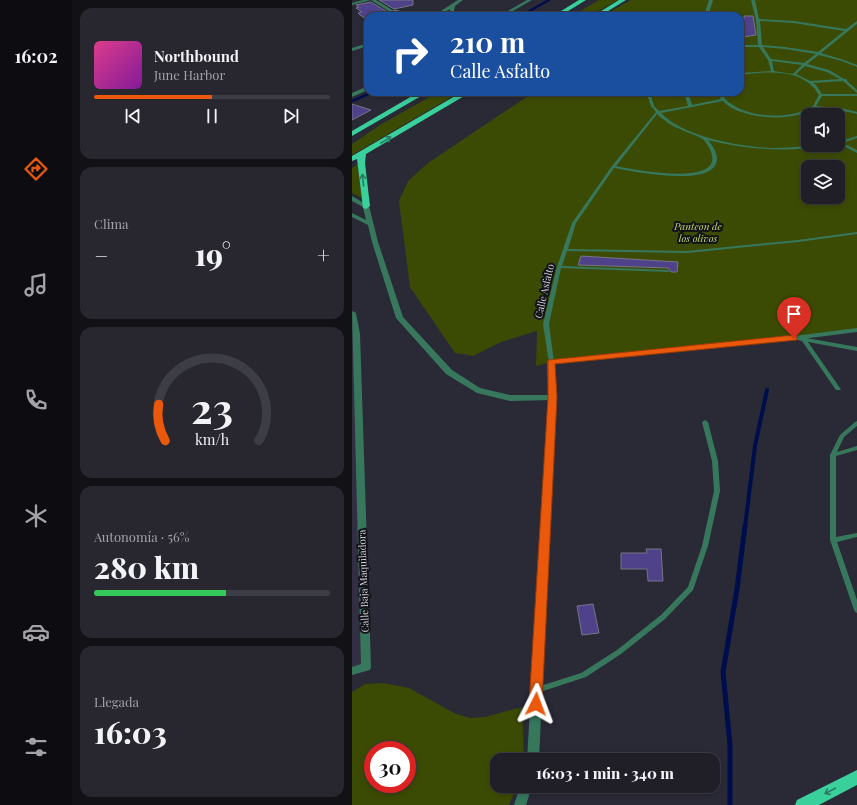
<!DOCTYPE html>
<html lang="es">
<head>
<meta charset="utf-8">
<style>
  :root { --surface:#201f28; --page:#282730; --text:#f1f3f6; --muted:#a2a2a8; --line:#3d3d45; --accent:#ea580c }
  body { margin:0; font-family:"Playfair Display",serif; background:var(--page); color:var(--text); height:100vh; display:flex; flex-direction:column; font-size:15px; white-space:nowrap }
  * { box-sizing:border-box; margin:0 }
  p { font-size:13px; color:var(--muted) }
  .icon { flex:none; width:22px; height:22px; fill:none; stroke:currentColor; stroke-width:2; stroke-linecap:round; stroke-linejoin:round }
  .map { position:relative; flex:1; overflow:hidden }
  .panel { display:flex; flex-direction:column; gap:8px; padding:8px; background:#121116; width:280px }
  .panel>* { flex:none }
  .top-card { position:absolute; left:12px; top:12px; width:380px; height:84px; border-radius:12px; box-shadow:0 2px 6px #0003,0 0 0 1px var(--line); background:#1a4fa0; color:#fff; overflow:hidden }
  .buttons { position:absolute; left:449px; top:108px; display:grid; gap:8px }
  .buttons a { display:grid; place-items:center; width:44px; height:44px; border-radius:8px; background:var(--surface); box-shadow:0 2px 6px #0003,0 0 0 1px var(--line); font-size:20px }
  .speed { position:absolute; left:12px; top:741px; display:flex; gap:8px; font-size:20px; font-weight:700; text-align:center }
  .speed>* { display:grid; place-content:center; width:52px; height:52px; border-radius:50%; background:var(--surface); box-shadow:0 2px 6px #0003,0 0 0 1px var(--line); line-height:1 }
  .speed .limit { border:6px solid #d22; background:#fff; color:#111 }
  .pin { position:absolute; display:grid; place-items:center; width:34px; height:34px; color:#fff; margin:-41px -17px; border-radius:50% 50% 50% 0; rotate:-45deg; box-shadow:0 0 4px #0007 }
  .pin .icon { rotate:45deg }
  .me { position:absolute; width:44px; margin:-22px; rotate:3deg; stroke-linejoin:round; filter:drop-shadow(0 0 3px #0008) }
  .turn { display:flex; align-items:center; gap:14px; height:84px; padding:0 20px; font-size:18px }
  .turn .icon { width:52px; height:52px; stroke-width:2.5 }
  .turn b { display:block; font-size:28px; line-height:34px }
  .big { font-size:30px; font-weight:800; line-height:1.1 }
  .panel .tile { flex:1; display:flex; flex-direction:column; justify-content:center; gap:6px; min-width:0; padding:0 14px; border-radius:12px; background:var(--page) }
  .panel .dial { align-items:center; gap:0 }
  .dial svg { height:104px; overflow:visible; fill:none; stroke:var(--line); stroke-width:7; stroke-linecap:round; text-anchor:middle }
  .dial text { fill:var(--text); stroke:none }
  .song { display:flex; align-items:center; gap:12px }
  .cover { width:48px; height:48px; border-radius:6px; background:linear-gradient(135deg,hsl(330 70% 55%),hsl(290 70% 35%)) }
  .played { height:4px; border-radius:2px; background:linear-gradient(90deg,var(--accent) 50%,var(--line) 50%) }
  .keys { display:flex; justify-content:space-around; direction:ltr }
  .heat { display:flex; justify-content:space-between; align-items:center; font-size:22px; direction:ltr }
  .charge { height:6px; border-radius:3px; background:linear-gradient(90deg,#34c759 56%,var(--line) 0) }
  .trip { position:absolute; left:138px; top:753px; width:230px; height:40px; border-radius:12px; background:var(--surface); box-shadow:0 2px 6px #0003,0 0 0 1px var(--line); font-weight:800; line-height:40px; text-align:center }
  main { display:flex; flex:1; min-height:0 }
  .menu { display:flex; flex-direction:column; width:72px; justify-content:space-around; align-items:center; background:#0d0c10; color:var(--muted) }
  .menu .icon { width:28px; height:28px }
  .menu .selected { color:var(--accent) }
  .menu b { font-size:18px; color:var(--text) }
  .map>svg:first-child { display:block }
</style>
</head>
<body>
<main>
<nav class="menu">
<b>16:02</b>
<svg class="icon selected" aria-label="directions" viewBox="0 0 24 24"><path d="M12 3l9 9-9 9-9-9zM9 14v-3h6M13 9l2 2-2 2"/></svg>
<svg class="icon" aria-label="music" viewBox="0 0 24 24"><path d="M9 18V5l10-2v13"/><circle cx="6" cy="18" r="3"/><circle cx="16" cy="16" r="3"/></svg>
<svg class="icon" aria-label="phone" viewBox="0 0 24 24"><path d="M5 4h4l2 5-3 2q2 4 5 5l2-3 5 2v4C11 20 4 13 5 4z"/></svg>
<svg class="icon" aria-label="climate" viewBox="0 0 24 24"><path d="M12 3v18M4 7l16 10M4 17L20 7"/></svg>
<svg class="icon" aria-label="car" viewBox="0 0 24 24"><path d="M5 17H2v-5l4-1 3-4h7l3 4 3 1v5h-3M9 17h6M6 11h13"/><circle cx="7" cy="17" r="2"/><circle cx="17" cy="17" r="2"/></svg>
<svg class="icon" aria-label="filters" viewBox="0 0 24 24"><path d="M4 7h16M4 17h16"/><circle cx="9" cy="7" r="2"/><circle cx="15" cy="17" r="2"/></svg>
</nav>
<section class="panel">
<div class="tile">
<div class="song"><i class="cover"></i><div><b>Northbound</b><p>June Harbor</p></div></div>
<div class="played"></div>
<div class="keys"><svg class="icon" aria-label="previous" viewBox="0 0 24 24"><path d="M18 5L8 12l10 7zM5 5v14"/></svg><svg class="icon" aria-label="pause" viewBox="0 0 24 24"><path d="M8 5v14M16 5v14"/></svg><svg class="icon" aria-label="next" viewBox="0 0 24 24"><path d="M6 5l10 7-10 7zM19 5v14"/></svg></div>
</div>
<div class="tile"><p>Clima</p>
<div class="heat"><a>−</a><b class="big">19°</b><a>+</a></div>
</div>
<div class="tile dial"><svg viewBox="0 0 100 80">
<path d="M14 69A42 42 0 1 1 86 69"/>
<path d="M14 69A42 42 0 0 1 9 41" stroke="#ea580c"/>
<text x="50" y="56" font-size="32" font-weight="700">23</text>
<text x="50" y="72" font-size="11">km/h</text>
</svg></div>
<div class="tile"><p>Autonomía · 56%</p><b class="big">280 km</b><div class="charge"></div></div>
<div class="tile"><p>Llegada</p><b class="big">16:03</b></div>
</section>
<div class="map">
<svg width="505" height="805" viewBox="0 0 505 805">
  <rect width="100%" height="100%" fill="#2a2936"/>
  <path fill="#322f43" d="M0,313L4,334L14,667L0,671Z"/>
  <path fill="#3c4b04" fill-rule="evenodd" d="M247,0H266L237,16H220Z
    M279,0H505V330L199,362L184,366L185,331L149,342L121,356L103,353L58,287L47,201L56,181L76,163L182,92H388V16H250ZM456,115H486V145H456ZM456,167H486V197H456Z
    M86,92H108L0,155V144L28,125Z
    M6,164V168L10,198L0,193V168Z
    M31,683L57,688L102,713L118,718L133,717L170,707L172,760H145V786H165L157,805H0V692L13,684ZM21,750H55V784H21Z"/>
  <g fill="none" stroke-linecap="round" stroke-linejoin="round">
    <path stroke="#000d4c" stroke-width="2.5" d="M169,16L197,0
      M0,101L21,92"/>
    <path stroke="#000d4c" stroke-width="4" d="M393,527L403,446L415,390"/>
    <path stroke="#000d4c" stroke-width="5" d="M378,805V745L371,672L385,589L393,526"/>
  </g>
  <path fill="#4f428a" stroke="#767584" d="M27,0H61V5L42,9Z
    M19,2L37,13L42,12V10L51,12L43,16H16V20L8,15L6,13L10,12L4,8L7,7L4,5Z
    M392,16H401L404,35L391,37L388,33V19H392Z
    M0,104L19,110L0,120Z
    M229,256L326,262L325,272H319L316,268L226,265Z
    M294,549H309L311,581H296L295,569H269V553H295Z
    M241,604L247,633L230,635L225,606Z"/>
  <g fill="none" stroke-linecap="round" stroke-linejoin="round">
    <path fill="#37785d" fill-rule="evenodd" d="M357,0H361L356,16H352Z
      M399,0H403L407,19L442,21L494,29L505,21V24L469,53L492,60L505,65V67L490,61L467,55L455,64L477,70L492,79H495V81L505,90V93L491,81L461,83L464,85L470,94H505V96H470L464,106L493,109L505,112V114C494,111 483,110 471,109C468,109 465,108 462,108C456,110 451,114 445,115C426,120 395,117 378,107C375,105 373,103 371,101L309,113C331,137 392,148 424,148C441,148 459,145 476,145L474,146C434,152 395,150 356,140C360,145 365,152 365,159C364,189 279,171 262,168L224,223L216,249L335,251L446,240L505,232V234L446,242L335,253L215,251L210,266L316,270L318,271L316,272L209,268L197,324L202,362L199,364L197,363L191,324L205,267L220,223L260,166L304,112L299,106L294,92H298L302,106L307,111L336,106L332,92H336L340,105L369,99L364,92H368C372,97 375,102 381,105C399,117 433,119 453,110C455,109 459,108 461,106C463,103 465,98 467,95C465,93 464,89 461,87C444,68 411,72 388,75V73L419,71L416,60L407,47H388V45H406L404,20ZM408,21L442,23L492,31L466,52L433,47L410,45ZM411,47L433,49L464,54L452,63L419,59ZM420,61L450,65L441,74L422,71ZM453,66L475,72L488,79L458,81L444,74ZM305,114C312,120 319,126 328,129C333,132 350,137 352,140C391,191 283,170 264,166Z
      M505,136V138L491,143L505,150V153L488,144H486V142Z
      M443,336L505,347V351L456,342L488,388L489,389L488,390H484L450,341L441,339L440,338Z
      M353,420L356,422L366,461L368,491L356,546L341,590L313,619L269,654L234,677L185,693L182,692L181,690L182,688L229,673L265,650L309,615L336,587L350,546L362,491L360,461L350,422Z
      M505,421V426L492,437L485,452L505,446V450L484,456V537L505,533V537L485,542L505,600V613L503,612L502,610L478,540V455L488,435L503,422Z"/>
    <path fill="#37785d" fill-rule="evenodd" d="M11,0H24L42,11L38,12L19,0L0,5V3Z
      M106,0H111L103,6L101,16H97L98,9L86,16H81Z
      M16,43V46L0,51V48Z
      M0,311L4,313L8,334L19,667L18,670L0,675V667L9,664Z
      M200,394L204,397L187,760H175L196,397Z
      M168,786H180L174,805H162Z"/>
    <path fill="#37785d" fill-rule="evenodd" d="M175,0H180L152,16H147Z
      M16,86V90L0,97V93Z
      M0,196L17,206L26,242L51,317L100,370L128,388L158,395H196L195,362L199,360L442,336L505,328V332L442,340L203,364L204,397L200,400L158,401L125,393L94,374L44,318L20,242L16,225L0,217V213L14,220L11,207L0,201Z"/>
    <path fill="#3ad09c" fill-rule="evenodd" d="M227,0H234L208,16H201Z
      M267,0H274L248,16H241Z
      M67,92H76L0,136V131Z
      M110,92H119L14,154L13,163L18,206L14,209L11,208L5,159L0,161V156Z
      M505,770V785L467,805H443L445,800Z"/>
  </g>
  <defs><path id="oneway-shaft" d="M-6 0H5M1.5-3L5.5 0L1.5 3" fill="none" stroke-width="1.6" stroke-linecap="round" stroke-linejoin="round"/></defs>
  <g stroke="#287a61">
    <use href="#oneway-shaft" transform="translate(34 140) rotate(-31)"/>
    <use href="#oneway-shaft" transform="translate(11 180) rotate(-96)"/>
    <use href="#oneway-shaft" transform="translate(478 791) rotate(152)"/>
  </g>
  <path fill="#ea580c" stroke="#983908" d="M442,335L445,336V340L203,364L205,397L190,704L188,708L184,709L179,708L177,704L196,397V360Z"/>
  <g text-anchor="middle" stroke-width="4" stroke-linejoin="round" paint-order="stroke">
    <g font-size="10" font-style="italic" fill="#bddc6a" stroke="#131218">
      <text x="346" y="230">Panteon de<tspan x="346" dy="12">los olivos</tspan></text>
    </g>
    <g font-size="10" fill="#d7d6df" stroke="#131218">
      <text transform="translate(192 291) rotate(-77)" y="4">Calle Asfalto</text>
      <text transform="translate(11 581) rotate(-92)" y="4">Calle Baja Maquiladora</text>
    </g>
  </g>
</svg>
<div class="buttons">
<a><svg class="icon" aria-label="sound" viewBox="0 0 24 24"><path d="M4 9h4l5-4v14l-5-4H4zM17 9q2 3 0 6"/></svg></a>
<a><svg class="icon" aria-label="layers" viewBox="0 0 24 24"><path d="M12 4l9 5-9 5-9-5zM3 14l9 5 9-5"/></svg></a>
</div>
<div class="speed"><div class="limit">30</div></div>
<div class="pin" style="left:442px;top:338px;background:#d93025"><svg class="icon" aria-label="arrive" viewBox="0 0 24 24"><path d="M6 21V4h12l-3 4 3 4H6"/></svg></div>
<svg class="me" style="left:184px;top:704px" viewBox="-20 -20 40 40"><path d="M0-17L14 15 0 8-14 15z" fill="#ea580c" stroke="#fff" stroke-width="4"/></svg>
<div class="trip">16:03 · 1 min · 340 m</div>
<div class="top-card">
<div class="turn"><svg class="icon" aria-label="right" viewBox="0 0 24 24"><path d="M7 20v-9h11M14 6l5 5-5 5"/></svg><div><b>210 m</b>Calle Asfalto</div></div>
</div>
</div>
</main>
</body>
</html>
